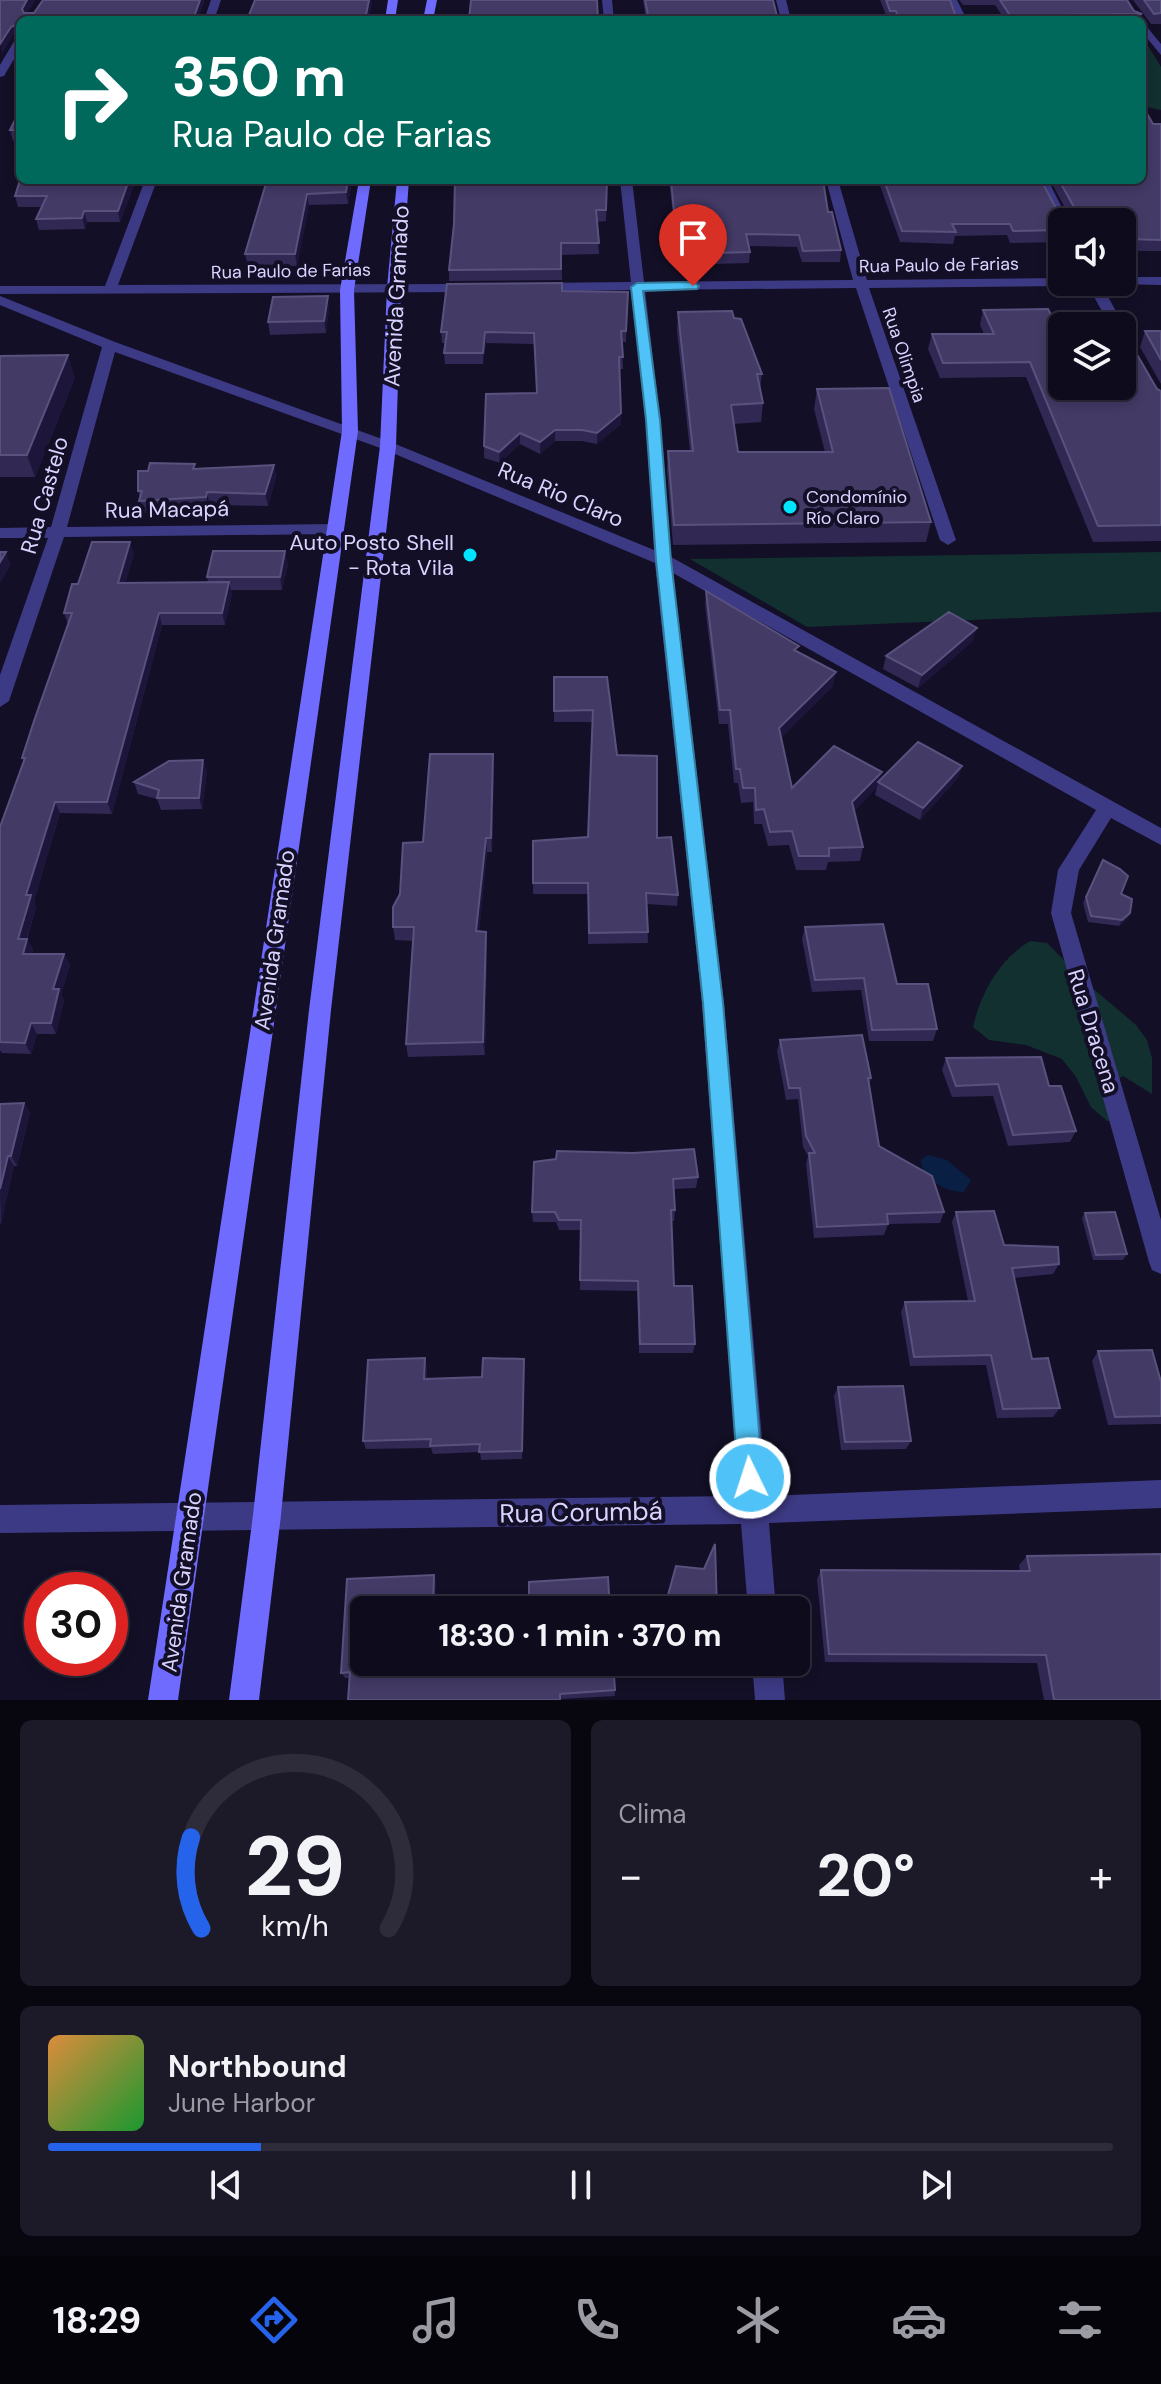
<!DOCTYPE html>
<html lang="pt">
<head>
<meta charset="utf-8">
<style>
  :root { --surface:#0e0b1c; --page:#1c1929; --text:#f1f3f6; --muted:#9b9ba3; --line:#2e2b3b; --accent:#2563eb }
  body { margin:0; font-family:"DM Sans",sans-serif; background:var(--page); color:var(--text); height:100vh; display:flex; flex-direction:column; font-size:30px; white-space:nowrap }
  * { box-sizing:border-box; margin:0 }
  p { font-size:26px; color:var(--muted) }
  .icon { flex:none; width:44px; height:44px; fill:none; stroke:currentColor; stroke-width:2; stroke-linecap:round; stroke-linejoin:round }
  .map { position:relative; height:1700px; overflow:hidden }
  .details { display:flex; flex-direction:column; gap:20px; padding:20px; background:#08060f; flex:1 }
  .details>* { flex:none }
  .banner { position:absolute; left:16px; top:16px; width:1130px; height:168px; border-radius:12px; box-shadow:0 4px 12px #0003,0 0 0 2px var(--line); background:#00695c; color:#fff; overflow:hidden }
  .tools { position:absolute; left:1048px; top:208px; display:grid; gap:16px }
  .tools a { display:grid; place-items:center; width:88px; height:88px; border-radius:12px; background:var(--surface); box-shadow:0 4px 12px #0003,0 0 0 2px var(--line); font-size:40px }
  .speed { position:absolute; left:24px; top:1572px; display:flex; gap:16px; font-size:40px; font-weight:700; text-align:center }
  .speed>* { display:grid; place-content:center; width:104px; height:104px; border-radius:50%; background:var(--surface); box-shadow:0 4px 12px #0003,0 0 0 2px var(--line); line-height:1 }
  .speed .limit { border:12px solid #d22; background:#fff; color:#111 }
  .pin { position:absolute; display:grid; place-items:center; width:68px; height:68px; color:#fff; margin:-82px -34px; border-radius:50% 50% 50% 0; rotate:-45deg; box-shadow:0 0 8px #0007 }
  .pin .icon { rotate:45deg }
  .me { position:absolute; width:88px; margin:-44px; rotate:356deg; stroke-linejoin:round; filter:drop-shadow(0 0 6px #0008) }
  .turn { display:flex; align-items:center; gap:28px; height:168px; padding:0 24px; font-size:36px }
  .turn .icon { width:104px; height:104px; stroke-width:2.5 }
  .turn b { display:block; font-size:56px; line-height:68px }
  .big { font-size:60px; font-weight:700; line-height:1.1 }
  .details .widget { flex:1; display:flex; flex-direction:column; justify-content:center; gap:12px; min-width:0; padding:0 28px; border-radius:12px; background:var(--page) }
  .details .dial { align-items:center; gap:0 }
  .dial svg { height:208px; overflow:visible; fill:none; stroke:var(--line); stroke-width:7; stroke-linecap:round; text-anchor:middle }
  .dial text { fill:var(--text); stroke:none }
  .song { display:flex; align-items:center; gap:24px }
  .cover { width:96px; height:96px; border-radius:12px; background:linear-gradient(135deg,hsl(30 70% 55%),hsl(130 70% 35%)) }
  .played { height:8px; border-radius:4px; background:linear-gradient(90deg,var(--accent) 20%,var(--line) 20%) }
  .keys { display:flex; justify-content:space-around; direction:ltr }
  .heat { display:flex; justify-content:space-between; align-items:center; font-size:44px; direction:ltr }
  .details .tiles { flex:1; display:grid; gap:20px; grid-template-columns:1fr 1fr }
  .widget:last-child { grid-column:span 2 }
  .trip { position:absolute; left:350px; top:1596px; width:460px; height:80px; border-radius:12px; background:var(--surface); box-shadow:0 4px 12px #0003,0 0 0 2px var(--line); font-weight:700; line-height:80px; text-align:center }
  .dock { display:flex; height:128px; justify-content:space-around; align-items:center; background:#06040b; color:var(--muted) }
  .dock .icon { width:56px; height:56px }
  .dock .current { color:var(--accent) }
  .dock b { font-size:36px; color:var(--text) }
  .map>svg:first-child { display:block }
</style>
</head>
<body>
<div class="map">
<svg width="1161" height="1700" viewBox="0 0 1161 1700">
  <rect width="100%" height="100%" fill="#130f26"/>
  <path fill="#12302f" d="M1142,36L1161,67V110L1142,106Z
    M1161,552V612L807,627L690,559Z
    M1030,941L1047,943L1090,986L1136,1025L1147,1040L1152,1058V1094L1123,1076L1110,1085L1126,1119L1107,1121L1091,1107L1076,1077L1062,1059L1026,1045L989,1040L973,1027C981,992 999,960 1030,941Z"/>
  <path fill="#0a1f44" d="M928,1155L947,1160L971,1180L964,1192C946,1192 921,1179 921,1160Z"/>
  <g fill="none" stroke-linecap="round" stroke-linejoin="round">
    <path fill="#3d3a85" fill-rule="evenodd" d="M211,0H221L214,20H204Z
      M602,0H612L614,20H604Z
      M776,0H786L791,20H781Z
      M947,0H957L967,20H957Z
      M1142,21L1161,44V55L1142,32Z
      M20,37V49L4,76L0,77V65L16,38Z
      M145,180H157L118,285L472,284L479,288L472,292L0,294V286H105Z
      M620,180H632L644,282L853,280L826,180H838L867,280L1062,278V282H1069L1062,286L869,288L956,540L948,545L940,540L856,288L645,290L660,420L671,557L1161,828V845L1111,818L1079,870L1071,913L1161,1220V1274L1152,1270L1149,1262L1051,913L1058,870L1096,810L673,573L724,1003L767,1496L1161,1480V1508L769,1523L776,1610H748L741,1524L0,1533V1505L739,1496L702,1003L655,563L383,449L115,352L67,527L335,524L343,529L335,534L64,537L9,701L0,707V675L48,538H0V528L51,527L102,347L0,305V296L115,342L393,443L654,550L646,420L632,290L536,291L529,287L536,283L631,282Z
      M1036,180H1048L1069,222L1059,225Z
      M1122,277H1161V285L1117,284L1122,282Z
      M1086,282H1100L1124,326L1122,329V326H1110Z
      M752,1662H782L785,1700H755Z"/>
    <path fill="#6f6bff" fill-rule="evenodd" d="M388,0H398L395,20H385Z
      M427,0H437L433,20H423Z
      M359,180H371L354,290L358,431L178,1700H148L342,431L340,290Z
      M397,180H409L401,288L396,446L331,1010L281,1515L259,1700H229L253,1515L309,1010L380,446L387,288Z"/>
  </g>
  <path fill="#312854" d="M643,0H773L778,20H646Z
    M880,0H950L957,20H888Z
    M959,0H1127L1134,11L1142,14L1140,20H1005L995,5H963Z
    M1133,0H1161V24H1151Z
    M20,110V141H13L10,130Z
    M1153,124H1161V251H1124L1122,247V222H1070L1071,219L1050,180H1142Z
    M136,180L120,222H87L85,229L39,230L36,219L42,207H18L15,196Z
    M267,180H352L348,204L309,205L297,266H248L245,254Z
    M607,180L606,221L597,222L599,254L561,255L562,280L449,281V270L454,224Z
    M669,180H823L828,212L841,250L840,262H802L797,247L749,246L750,252L749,263L715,264L710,221L674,223Z
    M878,180H1041L1059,214L1057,219L1062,228L1060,242L1010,243L1007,235L955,236L953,244L900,242Z
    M562,291L628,292L626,342H622L623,369H619L621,424L597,444L582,441H555L540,454L520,444L500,463L484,458V446L537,393L535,344L486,343L483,364H445L444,353L445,343H442L441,332Z
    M329,308L326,333L270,335L268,322Z
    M983,310L1060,333L1161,391V541L1093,542L1026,377L940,378L928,349L932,334H984L980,325Z
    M678,312L734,318L762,374L760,389L763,403L761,422L734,424L738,452H825L814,409L817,389L931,522L926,542L673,545L667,471L668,451H690L677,331Z
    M1145,331H1161V384L1140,347Z
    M0,356L75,377L35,477H0Z
    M274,465L276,477L268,506L210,505L209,509L143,513L138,491L196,468Z
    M134,554L125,583L208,582L207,577L288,564L282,590H231L232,594L225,625H162L112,814L60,813L34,901L36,907L27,939L33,950L32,954H64L70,965L61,994L64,1000L56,1034H37L31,1054L2,1053L0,1050V827L24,762L22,758L68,624L64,613L78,584Z
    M706,591L798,652L833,686L781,738L792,788L879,781L962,766L958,778L920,820L875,795L877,787L854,811L863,847L860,861L828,862L826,870H796L789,845L768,846L762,824H754L753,802L741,803L738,783H734L728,724H719L705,605Z
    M973,641L918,688L883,669L886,656Z
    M554,677H607L617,755L657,838L678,895L677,906L647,904L648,943L588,944V894H533V883L588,837L593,722H554Z
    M494,768L492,852H487L479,931L486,932L487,945L485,1055L408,1057L406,1044L413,941L395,940L393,927L423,842Z
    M207,771L202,809L161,810L157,799L138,794L134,782Z
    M1103,860L1130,913L1127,919L1119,926L1088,922L1083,903Z
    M805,927L897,984L937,1029L933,1041H869L861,990L812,992L802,939Z
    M780,1040L871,1078L869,1084L879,1146L944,1212L940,1223L888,1224L884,1235L814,1238L806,1164L808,1156L803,1147L798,1099L786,1100L777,1051Z
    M946,1058L1049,1086L1076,1131L1070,1142L1008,1146L993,1096L952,1097L942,1070Z
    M24,1103L30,1113L17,1166H14L0,1226V1104Z
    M556,1159L698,1177L696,1188L674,1189L675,1210L674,1221H672L674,1286L695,1344L693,1353H639L637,1291L580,1290V1230H559L556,1222H533L532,1212Z
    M956,1212L1004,1245L1059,1264L1053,1274L1014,1278L1032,1359L1060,1408L1053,1417L997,1418L986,1365L910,1366L901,1312L905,1302L968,1301L952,1222Z
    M1085,1213L1127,1254L1123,1260H1093L1082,1218Z
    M1098,1351L1161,1382V1424L1108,1425L1092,1361Z
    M425,1358L427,1367V1379L482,1377L524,1368L522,1459L481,1460L480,1452L433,1454L431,1448L366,1449L363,1441Z
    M838,1387L911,1441L906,1449L841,1450L834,1396Z
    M1027,1556L1161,1700H1044L1037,1663L825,1662L817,1579L821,1570L1020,1571L1019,1565Z
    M676,1566L717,1610L690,1598H667Z
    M434,1575L436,1582V1610H364V1662H613L615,1696L561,1699L560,1700H348L350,1678H345L341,1673L347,1579Z"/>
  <path fill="#1d163a" d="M27,0H36L24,18L22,9Z
    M200,0H205L198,20H193Z
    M369,0H371L372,3L369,20H365Z
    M17,24L19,34L13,36L2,54L0,44L11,27Z
    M129,180H136L120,222L118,211Z
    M348,180H352L348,204L346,192Z
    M307,194L309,205L297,266L295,254Z
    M84,211L87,222L85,229L82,218Z
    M328,296L329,308L326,333L324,321Z
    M485,332L486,343L483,364V353Z
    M68,355L75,377L35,477L27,455Z
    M621,413V424L597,444V433Z
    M555,430V441L540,454V442Z
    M520,433V444L500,463L499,452Z
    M274,465L276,477L268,506L265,494Z
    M207,492L210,505L209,509L206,497Z
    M130,542L134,554L122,595L118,583Z
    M285,551L288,564L282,590L280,577Z
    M6,552L11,565L0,583V562Z
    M229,582L232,594L225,625L222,613Z
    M159,613L162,625L112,814L107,802Z
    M977,628L973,641L918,688L922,675Z
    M836,672L833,686L777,743L779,728Z
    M493,754L494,768L492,852L491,838Z
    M203,760L207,771L202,809L199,798Z
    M962,766L958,778L920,820L923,808Z
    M882,772L877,787L849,817L852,802Z
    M55,802L60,813L34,901L36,907L23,950L18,939L26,895Z
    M486,838L487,852L478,945L476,931Z
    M1130,913L1127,919L1119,926L1122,920Z
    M486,932L487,945L485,1055L483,1042Z
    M27,939L33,950L29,965L23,954Z
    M64,954L70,965L61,994L64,1000L56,1034L51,1023L53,989Z
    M31,1023L37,1034L31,1054L25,1043Z
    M24,1103L30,1113L17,1166L11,1156Z
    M8,1156L14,1166L1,1226L0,1189Z
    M425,1358L427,1367L426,1388L424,1379Z
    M434,1575L436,1582V1610H433Z"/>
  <path fill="#433a66" stroke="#5a527e" stroke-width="2" d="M0,0H27L22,9L24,13H34L43,0H200L193,20H20V27L17,24L11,27L0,44Z
    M255,0H369L365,20H247Z
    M471,0H597L598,20H469Z
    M645,0H773L778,20H649Z
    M886,0H950L957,20H899L896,11H890Z
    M1000,0H1127L1134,11L1142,14L1046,15L1049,20H1013Z
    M1144,0H1161V13L1154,14Z
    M1142,105L1153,124H1161V240L1127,239L1122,230V222H1118L1113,213L1072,214L1075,209L1059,180H1142Z
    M20,110V130H10Z
    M20,180H129L118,211H84L82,218L36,219L47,196H15Z
    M267,180H348L346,192L307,194L295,254H245Z
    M455,180H607L606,210H596L599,243H561V269L449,270L454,224Z
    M671,180H823L828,212H832L841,250L803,251L799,235L746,234L750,252L716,253L711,210L674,211Z
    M884,180H1041L1059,214H1055L1062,230L1013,231L1010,224H952L956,232L902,231Z
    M562,283V291L628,292L626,331H621L623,357H619L621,413L597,433L582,430H555L540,442L520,433L499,452L484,446L486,394L537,393L534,333L485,332L483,353H444L447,332H441L447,284Z
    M328,296L324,321L268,322L273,297Z
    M1048,309L1060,333H1062V386H1122V332H1124L1157,389L1161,391V525L1098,526L1030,362L943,363L932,334H994L983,310Z
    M732,311L734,318L741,319L762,374H757L763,403L731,405L738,452H833L817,389L889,388L931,522L674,525L668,451H693L678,312Z
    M1145,331H1161V360Z
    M68,355L27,455H0V356Z
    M150,463L195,464L193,469L274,465L265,494L207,492L206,497L139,501L142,491H138V471H148Z
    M92,542H130L118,583L229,582L222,613H159L107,802H55L26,895H31L18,939H27L23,954H64L53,989H59L51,1023H31L25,1043L0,1042V827L25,758H22L34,721L72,613H64L72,584H78Z
    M213,551H285L280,577H207Z
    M0,552H6L0,562Z
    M706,591L799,646L794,650L836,672L779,728L792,788L834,746L882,772L852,802L863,847L829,848V856H799L792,831L770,832L764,809L756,810L755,788H743L740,769H736L730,710H720Z
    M949,612L977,628L922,675L886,656Z
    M554,677H607L617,755L657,756V838L671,837L678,895L646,893L648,932L589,933L588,883H533V841L588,837L593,710L554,711Z
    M918,742L962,766L923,808L878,782Z
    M430,754H493L491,838H486L476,931L486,932L483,1042L406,1044L414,927H393V907L400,894L403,843L423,842Z
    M203,760L199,798H157L159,790L134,782L169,761Z
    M1103,860L1120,869L1128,876L1121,894L1132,899L1130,913L1122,920L1091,916L1086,897Z
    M883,924L897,984H928L937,1029L872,1030L864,978L815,980L805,927Z
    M862,1035L871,1078H868L879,1146L932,1176L944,1212L887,1214L888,1224L817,1227L809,1153H815L806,1136L800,1088H789L780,1040Z
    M1041,1057L1049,1086H1061L1076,1131L1013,1135L998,1084L956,1086L946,1058Z
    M24,1103L11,1156H8L0,1189V1104Z
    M694,1149L698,1177L673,1179L675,1210H671L674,1286H692L695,1344H640L638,1281L580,1280L581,1220H559L555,1212H532L534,1162L556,1159L557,1151L633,1153Z
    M994,1211L1004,1245L1058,1247L1059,1264L1012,1268L1032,1359L1048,1358L1060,1408L1003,1409L991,1355L914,1357L905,1302L975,1301L956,1212Z
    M1115,1212L1127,1254L1096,1255L1085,1213Z
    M1152,1350L1161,1382V1416L1115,1417L1098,1351Z
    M425,1358L424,1379L482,1377L483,1358L524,1359L522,1451L479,1452L480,1444L430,1446L431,1439L363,1441L368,1360Z
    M903,1386L911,1441L845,1442L838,1387Z
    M715,1544L717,1610H685L692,1595H668L676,1566L704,1569Z
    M1161,1554V1700H1054L1046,1655L829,1654L821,1570L1030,1571L1027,1556Z
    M434,1575L433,1610H364V1662H613L615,1690L560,1694V1700H348L350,1672L341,1673L347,1579Z
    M608,1577L610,1610H529V1582Z"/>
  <path fill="#4fc3f7" stroke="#337fa1" stroke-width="2" d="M693,282L699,286L697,289L643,291L660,420L671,560L723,1003L763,1478L759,1487L750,1491L742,1487L738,1478L703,1003L656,560L646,420L631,287L637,283Z"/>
  <g fill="#00e5ff" stroke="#130f26" stroke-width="3">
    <circle cx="790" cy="507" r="8"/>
    <circle cx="470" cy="555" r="8"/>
  </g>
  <g text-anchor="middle" stroke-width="8" stroke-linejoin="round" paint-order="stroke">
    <g font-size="18" fill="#d9d4ff" stroke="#130f26">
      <text transform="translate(939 265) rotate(-1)" y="6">Rua Paulo de Farias</text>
      <text transform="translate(291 271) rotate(-1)" y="6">Rua Paulo de Farias</text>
      <text transform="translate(904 355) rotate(71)" y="6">Rua Olimpia</text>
    </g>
    <g font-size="18" fill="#d9d4ff" stroke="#130f26" text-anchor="start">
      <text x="806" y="503">Condomínio<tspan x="806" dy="21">Río Claro</tspan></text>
    </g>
    <g font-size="22" fill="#d9d4ff" stroke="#130f26">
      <text transform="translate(396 296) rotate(-87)" y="8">Avenida Gramado</text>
      <text transform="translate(561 494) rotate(23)" y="8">Rua Rio Claro</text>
      <text transform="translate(44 495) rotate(-74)" y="8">Rua Castelo</text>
      <text transform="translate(167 509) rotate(-1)" y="8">Rua Macapá</text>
      <text transform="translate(274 940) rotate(-82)" y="8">Avenida Gramado</text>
      <text transform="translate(1094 1031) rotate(73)" y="8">Rua Dracena</text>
      <text transform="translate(181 1582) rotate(-82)" y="8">Avenida Gramado</text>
    </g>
    <g font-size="22" fill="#d9d4ff" stroke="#130f26" text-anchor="end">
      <text x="454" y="550">Auto Posto Shell<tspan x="454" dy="25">- Rota Vila</tspan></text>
    </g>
    <g font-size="26" fill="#d9d4ff" stroke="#130f26">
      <text transform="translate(581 1512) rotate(-1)" y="9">Rua Corumbá</text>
    </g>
  </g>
</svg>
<div class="tools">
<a><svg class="icon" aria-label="sound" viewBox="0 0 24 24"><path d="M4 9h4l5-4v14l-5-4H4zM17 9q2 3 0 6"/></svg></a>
<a><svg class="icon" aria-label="layers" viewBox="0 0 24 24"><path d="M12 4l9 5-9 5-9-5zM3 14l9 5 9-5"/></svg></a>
</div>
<div class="speed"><div class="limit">30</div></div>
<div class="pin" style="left:693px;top:286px;background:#d93025"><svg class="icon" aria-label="arrive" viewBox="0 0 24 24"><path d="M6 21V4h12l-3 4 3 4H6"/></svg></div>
<svg class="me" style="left:750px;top:1478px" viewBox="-20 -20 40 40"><circle r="17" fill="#4fc3f7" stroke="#fff" stroke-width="3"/><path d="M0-11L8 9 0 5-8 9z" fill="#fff"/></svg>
<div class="trip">18:30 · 1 min · 370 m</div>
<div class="banner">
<div class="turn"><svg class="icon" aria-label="right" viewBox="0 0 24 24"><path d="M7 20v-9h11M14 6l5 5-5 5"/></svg><div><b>350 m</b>Rua Paulo de Farias</div></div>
</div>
</div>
<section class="details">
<div class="tiles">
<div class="widget dial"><svg viewBox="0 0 100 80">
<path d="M14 69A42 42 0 1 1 86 69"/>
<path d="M14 69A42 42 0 0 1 10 34" stroke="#2563eb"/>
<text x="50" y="56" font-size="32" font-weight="700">29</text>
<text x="50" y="72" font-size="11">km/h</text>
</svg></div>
<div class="widget"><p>Clima</p>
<div class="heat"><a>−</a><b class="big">20°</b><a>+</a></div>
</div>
<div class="widget">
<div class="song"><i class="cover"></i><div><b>Northbound</b><p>June Harbor</p></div></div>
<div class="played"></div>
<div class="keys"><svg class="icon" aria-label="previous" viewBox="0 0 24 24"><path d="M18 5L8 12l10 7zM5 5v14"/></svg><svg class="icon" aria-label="pause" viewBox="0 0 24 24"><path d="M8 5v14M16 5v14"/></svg><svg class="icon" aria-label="next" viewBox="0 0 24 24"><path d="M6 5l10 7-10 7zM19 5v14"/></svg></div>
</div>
</div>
</section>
<nav class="dock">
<b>18:29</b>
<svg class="icon current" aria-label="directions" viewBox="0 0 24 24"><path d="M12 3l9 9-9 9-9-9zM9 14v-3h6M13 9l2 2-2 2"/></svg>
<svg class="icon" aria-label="music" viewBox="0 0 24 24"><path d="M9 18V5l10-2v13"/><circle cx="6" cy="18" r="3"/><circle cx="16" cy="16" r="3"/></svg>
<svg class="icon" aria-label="phone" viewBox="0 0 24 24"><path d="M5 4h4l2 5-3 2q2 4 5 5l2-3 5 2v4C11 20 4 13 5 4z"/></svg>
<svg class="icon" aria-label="climate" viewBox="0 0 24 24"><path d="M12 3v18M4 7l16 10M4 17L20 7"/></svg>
<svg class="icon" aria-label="car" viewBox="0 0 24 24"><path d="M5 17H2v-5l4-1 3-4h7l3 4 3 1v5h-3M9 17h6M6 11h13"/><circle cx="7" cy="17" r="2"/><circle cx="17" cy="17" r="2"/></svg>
<svg class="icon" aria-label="filters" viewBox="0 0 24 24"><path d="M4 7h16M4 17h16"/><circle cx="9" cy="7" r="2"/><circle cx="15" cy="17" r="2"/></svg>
</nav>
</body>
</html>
